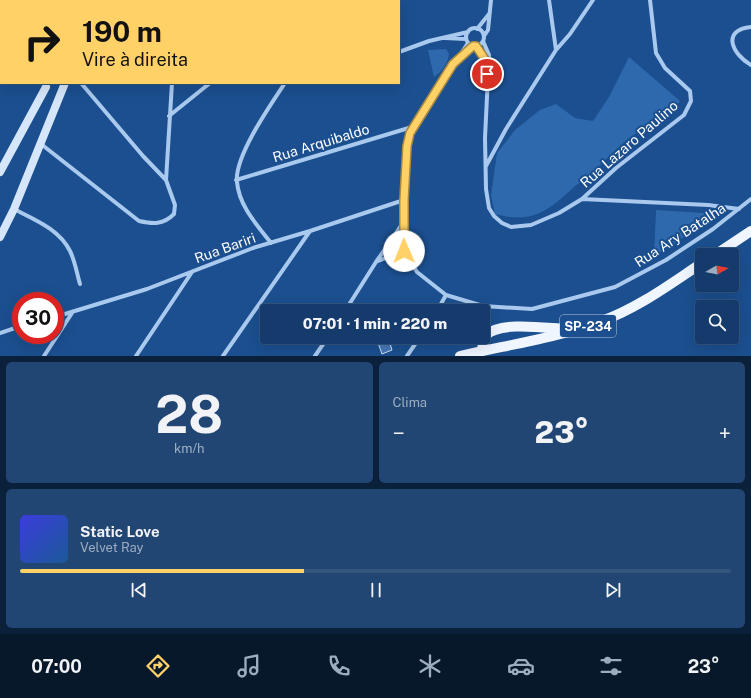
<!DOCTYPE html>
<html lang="pt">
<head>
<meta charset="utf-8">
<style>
  :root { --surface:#143b6b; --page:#214673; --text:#f1f3f6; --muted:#9dadc1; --line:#33557e; --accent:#ffd166 }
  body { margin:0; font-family:"Public Sans",sans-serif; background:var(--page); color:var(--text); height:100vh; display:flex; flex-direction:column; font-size:15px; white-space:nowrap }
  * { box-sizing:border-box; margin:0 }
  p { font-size:13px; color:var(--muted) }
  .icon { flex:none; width:22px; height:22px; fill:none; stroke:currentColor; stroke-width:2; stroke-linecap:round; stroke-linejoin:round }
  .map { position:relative; height:356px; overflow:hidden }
  .drawer { display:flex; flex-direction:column; gap:6px; padding:6px; background:#0b203b; flex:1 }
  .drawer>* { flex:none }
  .top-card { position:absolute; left:0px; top:0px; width:400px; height:84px; box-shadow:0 4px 16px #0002,0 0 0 1px var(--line); background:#ffd166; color:#111; overflow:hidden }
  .needle { width:26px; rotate:81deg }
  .buttons { position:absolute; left:695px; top:248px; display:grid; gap:8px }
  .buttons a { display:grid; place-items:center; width:44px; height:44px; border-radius:4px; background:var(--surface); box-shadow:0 4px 16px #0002,0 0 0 1px var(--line); font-size:20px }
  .speed { position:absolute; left:12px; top:292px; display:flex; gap:8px; font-size:20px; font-weight:700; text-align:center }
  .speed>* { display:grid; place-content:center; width:52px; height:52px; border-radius:50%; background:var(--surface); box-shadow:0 4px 16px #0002,0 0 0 1px var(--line); line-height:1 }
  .speed .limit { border:6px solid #d22; background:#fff; color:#111 }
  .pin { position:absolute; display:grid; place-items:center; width:34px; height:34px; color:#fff; margin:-17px; border:2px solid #fff; border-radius:50%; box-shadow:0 1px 4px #0007 }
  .me { position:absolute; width:44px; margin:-22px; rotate:359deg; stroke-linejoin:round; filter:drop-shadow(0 0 3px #0008) }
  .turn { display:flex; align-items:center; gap:14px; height:84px; padding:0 16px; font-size:18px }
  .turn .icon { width:52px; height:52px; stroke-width:2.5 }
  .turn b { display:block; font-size:28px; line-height:34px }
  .big { font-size:30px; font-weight:800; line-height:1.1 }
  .drawer .tile { flex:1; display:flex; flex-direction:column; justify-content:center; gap:6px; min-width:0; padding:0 14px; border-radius:6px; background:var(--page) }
  .drawer .dial { align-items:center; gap:0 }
  .dial b { font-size:52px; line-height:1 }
  .song { display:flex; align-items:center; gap:12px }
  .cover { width:48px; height:48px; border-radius:6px; background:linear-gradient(135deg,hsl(240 70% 55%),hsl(210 70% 35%)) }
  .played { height:4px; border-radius:2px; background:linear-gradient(90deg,var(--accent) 40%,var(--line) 40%) }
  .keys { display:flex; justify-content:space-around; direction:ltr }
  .heat { display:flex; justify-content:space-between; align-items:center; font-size:22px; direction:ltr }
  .drawer .tiles { flex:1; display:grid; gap:6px; grid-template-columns:1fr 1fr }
  .tile:last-child { grid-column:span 2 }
  .trip { position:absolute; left:260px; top:304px; width:230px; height:40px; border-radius:4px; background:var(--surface); box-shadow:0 4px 16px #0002,0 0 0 1px var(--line); font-weight:800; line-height:40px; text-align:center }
  .tabs { display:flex; height:64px; justify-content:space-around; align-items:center; background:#08182b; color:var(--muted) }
  .tabs .icon { width:28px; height:28px }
  .tabs .active { color:var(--accent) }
  .tabs b { font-size:18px; color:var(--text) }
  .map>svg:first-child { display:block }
</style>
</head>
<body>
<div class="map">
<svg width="751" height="356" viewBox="0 0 751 356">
  <rect width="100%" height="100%" fill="#1b4f8f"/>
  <path fill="#2e69ad" d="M446,49L449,54C448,63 442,72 434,77L428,50Z
    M629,57L680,101L660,125C633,128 619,148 600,165C592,173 583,180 574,187C548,211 533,224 495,214L491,195L497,153L515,130L540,110L556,104L575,118L593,121L609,97Z
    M656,210L719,214L654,257Z"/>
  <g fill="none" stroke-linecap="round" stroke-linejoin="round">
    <path stroke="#9cc4f0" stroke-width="2.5" d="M86,1L87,0"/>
  </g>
  <path fill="#4478b7" stroke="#cfe3fa" d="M376,337H388L392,350L382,354Z"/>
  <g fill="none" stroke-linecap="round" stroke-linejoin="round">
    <path stroke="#a9c9ee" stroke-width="4" d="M283,0L284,1
      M549,0L556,50
      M50,1L51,0
      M290,1L291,0
      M751,27C721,30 732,54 751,65
      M466 37a9 9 0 1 1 18 0a9 9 0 1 1-18 0Z
      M477,29L489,14
      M484,36L488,30L491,0
      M445,38L466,39
      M483,41L489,55L485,138L486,189L489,208L494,216L502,223L511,227L531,225L559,213L582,199L708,205L739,209
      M468,43L412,127L407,146L404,200V251L417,272L446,295L483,306L532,309L615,287L666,260L713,229L751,199
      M476,46L488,64
      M399,52L429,41L468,32
      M0,55L1,54
      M459,58L473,46
      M0,83L1,82
      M287,83H305
      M169,116L210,83
      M41,144L139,221C153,224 163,225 174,214L175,205L166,180L143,156L81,83
      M486,166L506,129L556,50L570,34L593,0
      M166,180L172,83
      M236,180L412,127
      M582,199L616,168L684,115L691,101L690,91L665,68L656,53L650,0
      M14,209C35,220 59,229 70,251C75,261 77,274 80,284
      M271,243C257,225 239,206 237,182C234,157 271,104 285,83
      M378,261L404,251
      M345,311L376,262L403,223
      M437,311L446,295
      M55,317L147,289L253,248L310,231L404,200
      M0,333L21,326
      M44,356L72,313
      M136,356L192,272
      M223,356L310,231
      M315,356L328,337
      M407,356L420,337"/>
    <path stroke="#d6e6fa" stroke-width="8" d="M108,1V0
      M0,17L1,19
      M0,172L46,87
      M0,237L14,209L65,83"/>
    <path stroke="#f0f6ff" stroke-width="10" d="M715,255L751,231
      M481,352L486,335C501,321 545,328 565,329
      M460,356C507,345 557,338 602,321C638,308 670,284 702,263"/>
  </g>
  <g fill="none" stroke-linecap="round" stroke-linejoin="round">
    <defs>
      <path id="route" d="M404,251V200L407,146L410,133L453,64L473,46H476L488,64L487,74"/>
    </defs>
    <use href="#route" stroke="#a68842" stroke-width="10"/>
    <use href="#route" stroke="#ffd166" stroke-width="7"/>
  </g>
  <g text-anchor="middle" stroke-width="4" stroke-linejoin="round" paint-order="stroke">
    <rect fill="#1b4f8f" stroke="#bbcadd" stroke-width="1" x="560" y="315" width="56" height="22" rx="3"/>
    <g font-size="13" font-weight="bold" fill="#fff">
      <text x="588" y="331">SP-234</text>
    </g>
    <g font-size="14" fill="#fff" stroke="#1b4f8f">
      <text transform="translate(321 143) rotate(-17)" y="5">Rua Arquibaldo</text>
      <text transform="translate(629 144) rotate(-41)" y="5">Rua Lazaro Paulino</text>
      <text transform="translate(680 235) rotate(-33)" y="5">Rua Ary Batalha</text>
      <text transform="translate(225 248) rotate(-20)" y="5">Rua Bariri</text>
    </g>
  </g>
</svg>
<div class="buttons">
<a><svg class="needle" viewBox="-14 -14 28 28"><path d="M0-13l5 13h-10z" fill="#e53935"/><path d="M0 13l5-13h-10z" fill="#9dadc1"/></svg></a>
<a><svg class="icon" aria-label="search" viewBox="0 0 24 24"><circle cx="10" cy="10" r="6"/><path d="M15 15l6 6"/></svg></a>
</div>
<div class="speed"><div class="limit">30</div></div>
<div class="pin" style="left:487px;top:74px;background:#d93025"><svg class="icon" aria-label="arrive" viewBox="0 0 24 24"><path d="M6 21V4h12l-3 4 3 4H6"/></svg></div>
<svg class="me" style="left:404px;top:251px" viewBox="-20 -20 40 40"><circle r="19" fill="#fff"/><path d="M0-13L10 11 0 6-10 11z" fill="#ffd166"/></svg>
<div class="trip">07:01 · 1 min · 220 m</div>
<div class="top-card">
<div class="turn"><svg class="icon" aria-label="right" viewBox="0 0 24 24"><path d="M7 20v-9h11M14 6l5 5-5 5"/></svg><div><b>190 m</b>Vire à direita</div></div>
</div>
</div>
<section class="drawer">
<div class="tiles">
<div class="tile dial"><b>28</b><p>km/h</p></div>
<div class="tile"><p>Clima</p>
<div class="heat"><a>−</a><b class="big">23°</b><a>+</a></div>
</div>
<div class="tile">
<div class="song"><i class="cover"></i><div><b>Static Love</b><p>Velvet Ray</p></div></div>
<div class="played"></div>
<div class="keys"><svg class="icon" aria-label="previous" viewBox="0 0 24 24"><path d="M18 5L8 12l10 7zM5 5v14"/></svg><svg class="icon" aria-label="pause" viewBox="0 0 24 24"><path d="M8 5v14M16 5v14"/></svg><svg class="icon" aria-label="next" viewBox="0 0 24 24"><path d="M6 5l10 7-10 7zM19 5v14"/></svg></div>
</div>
</div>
</section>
<nav class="tabs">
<b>07:00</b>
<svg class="icon active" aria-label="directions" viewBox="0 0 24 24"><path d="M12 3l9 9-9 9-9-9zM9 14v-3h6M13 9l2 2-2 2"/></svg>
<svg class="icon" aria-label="music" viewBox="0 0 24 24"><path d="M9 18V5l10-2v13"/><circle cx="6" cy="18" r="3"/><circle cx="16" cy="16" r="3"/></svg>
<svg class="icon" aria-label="phone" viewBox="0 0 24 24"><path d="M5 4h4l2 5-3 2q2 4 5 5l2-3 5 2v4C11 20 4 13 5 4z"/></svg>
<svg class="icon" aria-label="climate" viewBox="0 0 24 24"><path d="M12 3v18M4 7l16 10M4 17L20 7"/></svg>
<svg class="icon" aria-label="car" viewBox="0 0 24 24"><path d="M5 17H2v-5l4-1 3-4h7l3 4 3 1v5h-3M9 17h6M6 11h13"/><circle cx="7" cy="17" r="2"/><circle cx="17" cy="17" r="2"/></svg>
<svg class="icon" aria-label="filters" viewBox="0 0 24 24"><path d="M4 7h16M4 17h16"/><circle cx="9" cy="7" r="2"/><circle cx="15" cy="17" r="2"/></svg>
<b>23°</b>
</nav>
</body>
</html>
